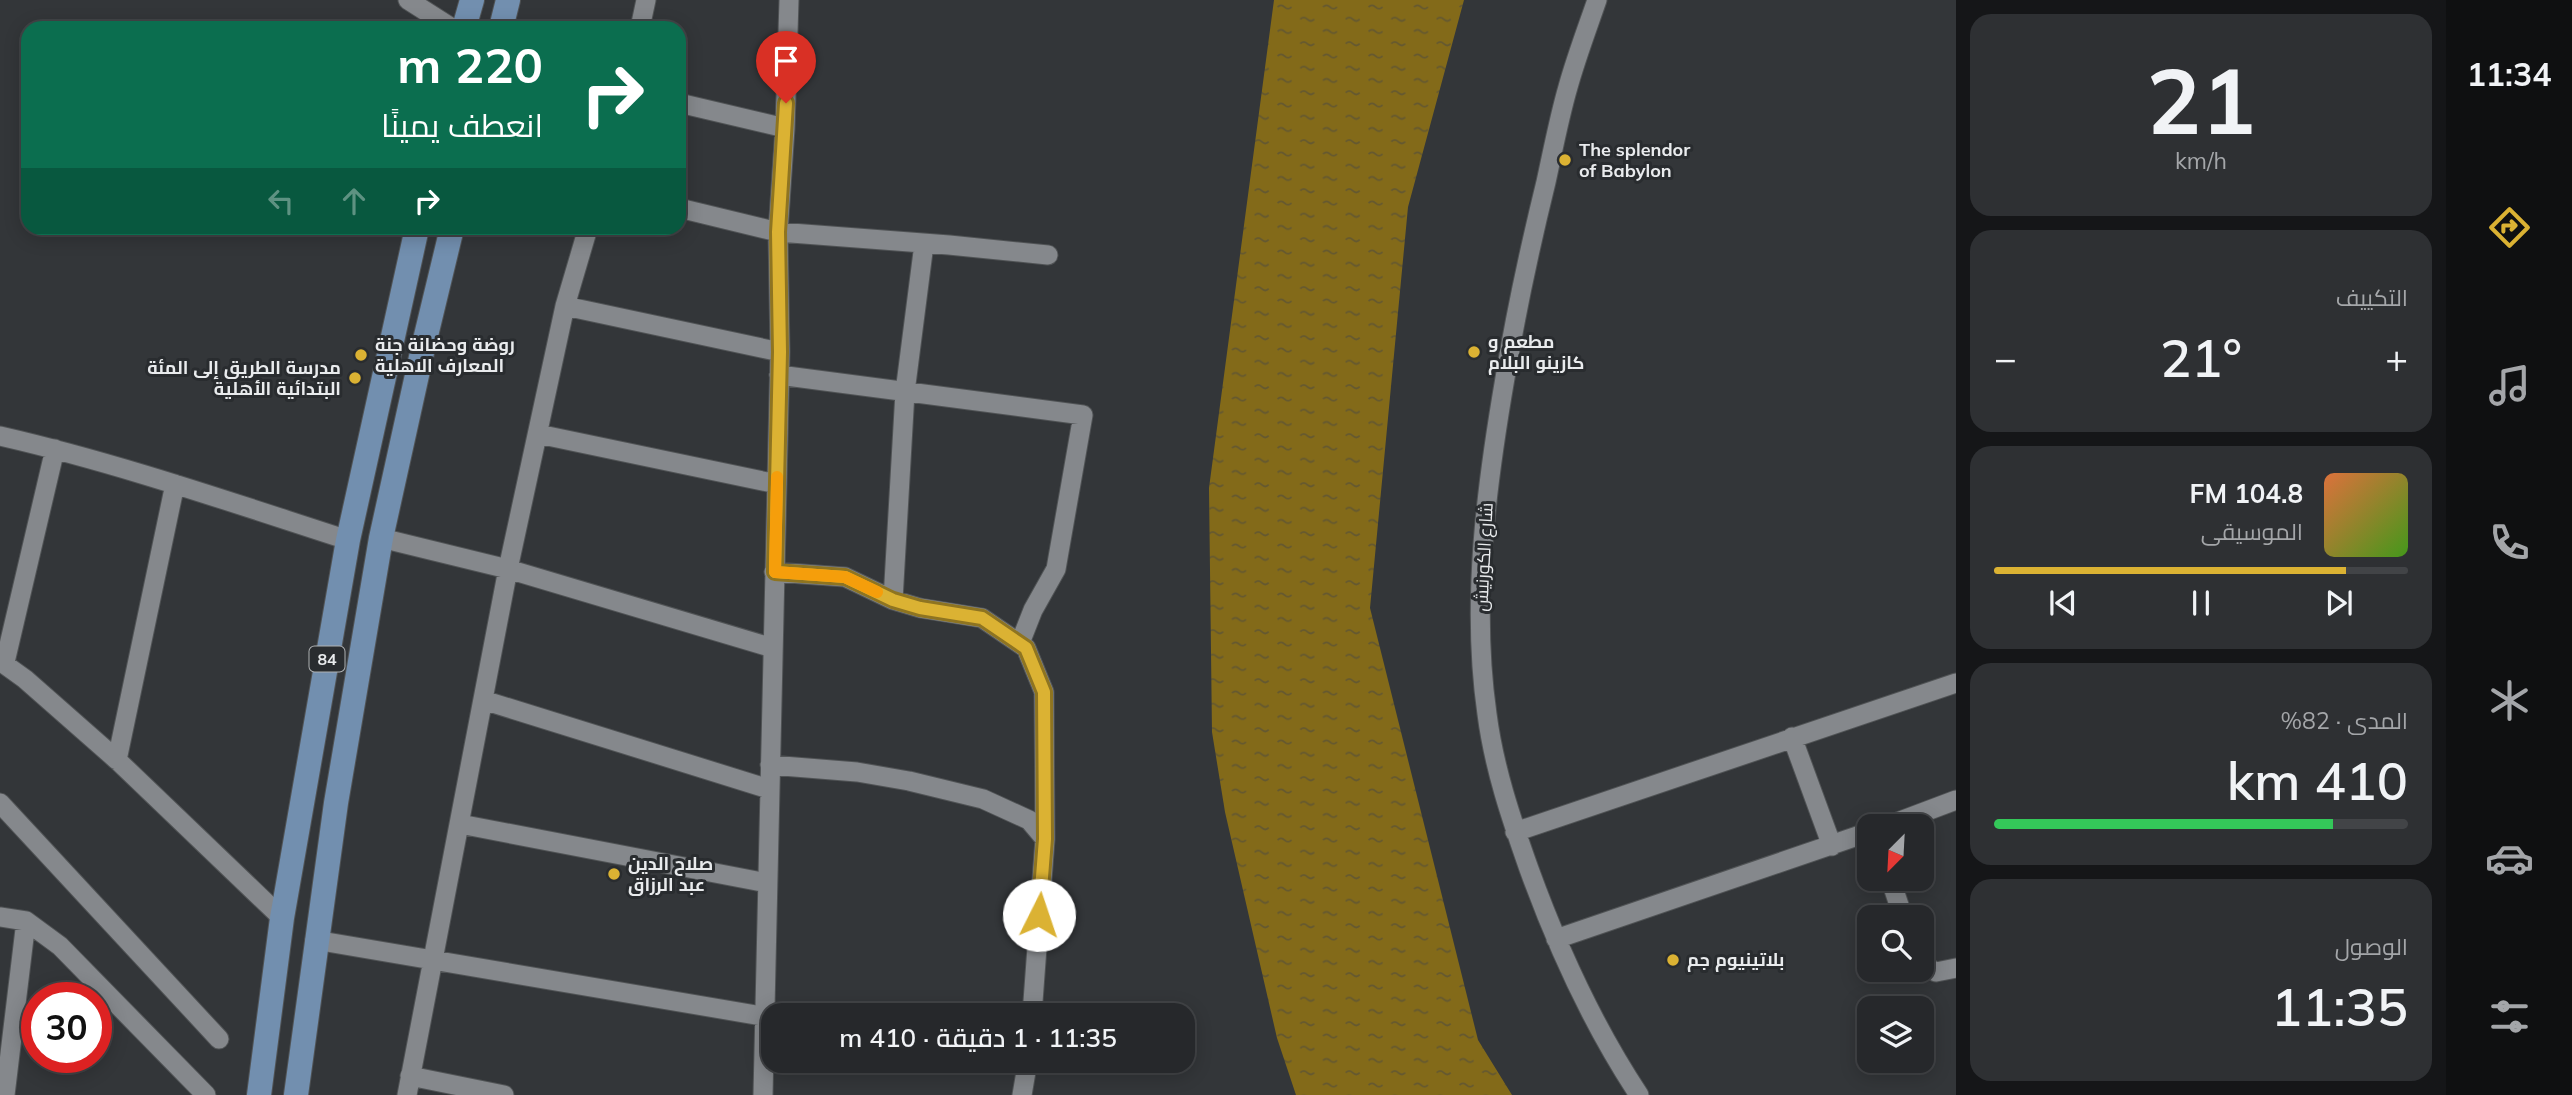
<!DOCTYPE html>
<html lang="ar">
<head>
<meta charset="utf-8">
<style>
  :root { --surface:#26282b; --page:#2e3033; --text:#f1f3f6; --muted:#a4a6a9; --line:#424447; --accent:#dbb233 }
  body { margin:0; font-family:Mulish,Cairo,sans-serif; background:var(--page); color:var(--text); direction:rtl; height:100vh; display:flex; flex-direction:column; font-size:26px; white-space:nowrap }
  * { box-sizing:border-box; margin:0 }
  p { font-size:23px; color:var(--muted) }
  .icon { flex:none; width:38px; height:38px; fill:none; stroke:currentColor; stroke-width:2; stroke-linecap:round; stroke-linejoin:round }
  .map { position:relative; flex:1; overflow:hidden; direction:ltr }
  .sheet { display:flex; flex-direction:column; gap:14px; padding:14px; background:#151618; width:490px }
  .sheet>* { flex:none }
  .guide { position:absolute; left:21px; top:21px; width:665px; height:214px; border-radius:21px; box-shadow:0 4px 18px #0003,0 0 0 2px var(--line); direction:rtl; background:#0b6e4f; color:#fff; overflow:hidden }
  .needle { width:46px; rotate:204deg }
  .fabs { position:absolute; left:1857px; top:814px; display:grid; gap:14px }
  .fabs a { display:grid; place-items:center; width:77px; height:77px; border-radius:14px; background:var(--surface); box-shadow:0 4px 18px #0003,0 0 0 2px var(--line); font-size:35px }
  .speed { position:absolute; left:21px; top:982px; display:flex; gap:14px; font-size:35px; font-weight:700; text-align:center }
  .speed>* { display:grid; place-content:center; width:91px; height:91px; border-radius:50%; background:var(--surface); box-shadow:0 4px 18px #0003,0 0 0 2px var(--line); line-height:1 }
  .speed .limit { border:10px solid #d22; background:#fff; color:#111 }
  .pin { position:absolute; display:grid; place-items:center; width:60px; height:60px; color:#fff; margin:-72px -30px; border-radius:50% 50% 50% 0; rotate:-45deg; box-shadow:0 0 7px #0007 }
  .pin .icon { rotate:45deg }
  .me { position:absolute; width:77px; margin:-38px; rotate:4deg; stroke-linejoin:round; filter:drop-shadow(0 0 5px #0008) }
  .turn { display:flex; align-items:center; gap:24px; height:147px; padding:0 28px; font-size:32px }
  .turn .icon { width:91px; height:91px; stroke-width:2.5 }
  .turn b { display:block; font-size:49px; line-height:60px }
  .lanes { display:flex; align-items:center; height:66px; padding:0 28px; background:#0003; justify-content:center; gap:35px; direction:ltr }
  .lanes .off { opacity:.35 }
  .big { font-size:52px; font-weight:600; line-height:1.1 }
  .sheet .widget { flex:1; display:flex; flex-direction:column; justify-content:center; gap:10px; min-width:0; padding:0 24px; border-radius:21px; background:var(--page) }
  .sheet .dial { align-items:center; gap:0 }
  .dial b { font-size:91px; line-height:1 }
  .song { display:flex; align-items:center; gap:21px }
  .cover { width:84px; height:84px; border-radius:10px; background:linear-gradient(135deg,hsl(20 70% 55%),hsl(100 70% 35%)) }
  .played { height:7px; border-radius:4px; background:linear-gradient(90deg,var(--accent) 85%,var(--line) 85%) }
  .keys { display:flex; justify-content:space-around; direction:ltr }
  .heat { display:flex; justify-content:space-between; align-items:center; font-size:38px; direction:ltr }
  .charge { height:10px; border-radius:5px; background:linear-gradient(90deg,#34c759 82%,var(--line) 0) }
  .trip { position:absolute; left:761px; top:1003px; width:434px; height:70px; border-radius:21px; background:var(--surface); box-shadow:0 4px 18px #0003,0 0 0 2px var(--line); font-weight:600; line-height:70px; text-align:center; direction:rtl }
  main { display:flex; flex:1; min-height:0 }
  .tab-bar { display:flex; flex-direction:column; width:126px; justify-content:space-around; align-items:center; background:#0f1011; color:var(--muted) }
  .tab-bar .icon { width:49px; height:49px }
  .tab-bar .active { color:var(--accent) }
  .tab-bar b { font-size:32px; color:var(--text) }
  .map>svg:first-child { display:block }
</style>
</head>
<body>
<main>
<nav class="tab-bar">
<b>11:34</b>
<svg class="icon active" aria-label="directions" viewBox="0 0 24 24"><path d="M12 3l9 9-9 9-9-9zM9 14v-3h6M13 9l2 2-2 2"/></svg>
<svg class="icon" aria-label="music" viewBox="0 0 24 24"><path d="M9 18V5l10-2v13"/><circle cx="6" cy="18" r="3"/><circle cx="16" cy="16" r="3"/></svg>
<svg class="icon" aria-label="phone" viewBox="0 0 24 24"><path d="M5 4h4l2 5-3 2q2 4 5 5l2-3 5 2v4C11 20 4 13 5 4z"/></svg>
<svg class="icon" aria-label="climate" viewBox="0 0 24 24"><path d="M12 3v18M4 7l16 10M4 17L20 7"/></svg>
<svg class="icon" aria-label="car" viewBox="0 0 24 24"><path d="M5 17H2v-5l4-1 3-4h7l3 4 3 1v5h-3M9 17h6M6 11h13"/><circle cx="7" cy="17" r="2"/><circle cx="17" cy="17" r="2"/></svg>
<svg class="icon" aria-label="filters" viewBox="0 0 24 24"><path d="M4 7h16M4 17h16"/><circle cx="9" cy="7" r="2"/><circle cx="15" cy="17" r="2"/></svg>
</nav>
<section class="sheet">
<div class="widget dial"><b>21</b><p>km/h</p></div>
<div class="widget"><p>التكييف</p>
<div class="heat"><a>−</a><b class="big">21°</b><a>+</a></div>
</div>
<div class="widget">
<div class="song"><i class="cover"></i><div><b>104.8 FM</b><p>الموسيقى</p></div></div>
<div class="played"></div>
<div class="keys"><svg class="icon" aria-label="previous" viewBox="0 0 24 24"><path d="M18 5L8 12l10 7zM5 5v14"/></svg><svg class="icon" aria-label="pause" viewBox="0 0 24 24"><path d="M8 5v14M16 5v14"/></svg><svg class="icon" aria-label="next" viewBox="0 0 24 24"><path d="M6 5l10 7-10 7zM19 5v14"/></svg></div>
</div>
<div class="widget"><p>المدى · 82%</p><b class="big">410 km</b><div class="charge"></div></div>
<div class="widget"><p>الوصول</p><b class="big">11:35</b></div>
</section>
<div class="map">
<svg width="1956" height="1095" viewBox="0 0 1956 1095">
  <defs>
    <pattern id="water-ripples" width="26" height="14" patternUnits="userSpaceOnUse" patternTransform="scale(1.75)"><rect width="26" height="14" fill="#836a19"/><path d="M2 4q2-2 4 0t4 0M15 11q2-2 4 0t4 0" fill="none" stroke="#645830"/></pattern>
  </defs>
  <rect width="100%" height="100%" fill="#333639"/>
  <path fill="url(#water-ripples)" d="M1274,0H1464L1408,207L1370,608L1478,1040L1512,1095H1296L1277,1038L1225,812L1212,732L1209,488Z"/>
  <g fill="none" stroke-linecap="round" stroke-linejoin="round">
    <defs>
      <path id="minor" d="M408,0L452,28
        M1597,0C1587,29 1576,58 1568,87C1559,118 1553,150 1546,182C1530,247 1516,312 1505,378C1486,488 1471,603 1487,714C1494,768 1511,818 1529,869C1558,949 1592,1024 1639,1095
        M640,28L646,0
        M679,103L785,128
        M679,208L778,232L949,245L1048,255
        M565,306L780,352
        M779,375L1083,415L1056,569L1033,610L1020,643
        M538,434L777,484
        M0,436C118,463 233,503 348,540
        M381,538L508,569L773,648
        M774,572L845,577L893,600L905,392L924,244
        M893,600L920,608L982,618L1026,648L1044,692L1045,839L1032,1015
        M0,661L25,679L117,760L282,918
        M5,662L55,449
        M483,700L769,789
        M1792,737L1832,846
        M117,760L175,484
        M770,765L857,772L909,781L983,799L1029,820L1045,839
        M0,803L219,1039
        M460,824L767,883
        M1887,826L1956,800
        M1515,832L1956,683
        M1890,878L1903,917
        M0,917L26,921L60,946L206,1095
        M1556,939L1869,832
        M315,940L774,1018
        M1922,965L1936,972L1956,968
        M410,1076L504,1095
        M5,1095L26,921
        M407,1095L508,569L565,306L588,228
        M763,1095L780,352L778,232L785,128L789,0
        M1022,1095L1028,1060"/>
      <path id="major" d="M464,28L472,0
        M501,28L508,0
        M259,1095L282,918L348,540L417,228
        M296,1095L336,803L381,538L423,348L452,228"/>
    </defs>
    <use href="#minor" stroke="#505355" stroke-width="21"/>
    <use href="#major" stroke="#505355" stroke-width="26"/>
    <use href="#minor" stroke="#85888c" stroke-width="19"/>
    <use href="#major" stroke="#728faf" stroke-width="24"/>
  </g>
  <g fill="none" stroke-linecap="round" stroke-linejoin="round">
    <defs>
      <path id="route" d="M786,103L778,232L780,352L775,572L845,577L893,600L920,608L982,618L1026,648L1044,692L1045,839L1039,915"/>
    </defs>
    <use href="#route" stroke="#8e7421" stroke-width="18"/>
    <use href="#route" stroke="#dbb233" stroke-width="12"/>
    <path stroke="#f59e0b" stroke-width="12" d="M777,477L775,572L845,577L877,592"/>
  </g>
  <g fill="#dbb233" stroke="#292c2f" stroke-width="2.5">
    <circle cx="1565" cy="160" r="7"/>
    <circle cx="1474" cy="352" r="7"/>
    <circle cx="361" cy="355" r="7"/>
    <circle cx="355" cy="378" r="7"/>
    <circle cx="614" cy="874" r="7"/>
    <circle cx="1673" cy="960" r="7"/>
  </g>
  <g text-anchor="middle" stroke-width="6" stroke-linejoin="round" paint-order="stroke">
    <rect fill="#292c2f" stroke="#afb2b4" stroke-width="2" x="309.5" y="646.5" width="35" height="25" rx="5"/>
    <g font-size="16" font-weight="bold" fill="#e9ebed">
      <text x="327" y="665">84</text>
    </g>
    <g font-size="18" font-weight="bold" fill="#e9ebed" stroke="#292c2f" text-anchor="start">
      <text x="1579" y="156">The splendor<tspan x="1579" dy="21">of Babylon</tspan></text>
      <text x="1488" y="348">مطعم و<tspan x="1488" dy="21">كازينو البلام</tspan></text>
      <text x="375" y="351">روضة وحضانة جنة<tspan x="375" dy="21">المعارف الاهلية</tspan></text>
      <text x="341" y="374" text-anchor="end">مدرسة الطريق إلى المئة<tspan x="341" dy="21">البتدائية الأهلية</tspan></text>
      <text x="628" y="870">صلاح الدين<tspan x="628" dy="21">عبد الرزاق</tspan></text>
      <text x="1687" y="966">بلاتينيوم جم</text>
    </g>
    <g font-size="18" fill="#e9ebed" stroke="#292c2f">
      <text transform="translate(1484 557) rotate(-87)" y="6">شارع الكورنيش</text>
    </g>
  </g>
</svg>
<div class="fabs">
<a><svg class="needle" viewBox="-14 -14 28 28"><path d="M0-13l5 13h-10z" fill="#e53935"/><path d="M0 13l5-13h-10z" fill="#a4a6a9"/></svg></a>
<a><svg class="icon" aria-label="search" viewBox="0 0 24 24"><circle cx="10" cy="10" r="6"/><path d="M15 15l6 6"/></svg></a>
<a><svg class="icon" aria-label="layers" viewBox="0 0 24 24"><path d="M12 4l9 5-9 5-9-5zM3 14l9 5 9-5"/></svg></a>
</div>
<div class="speed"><div class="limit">30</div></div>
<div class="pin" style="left:786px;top:103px;background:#d93025"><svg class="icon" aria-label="arrive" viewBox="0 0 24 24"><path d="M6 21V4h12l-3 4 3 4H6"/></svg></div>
<svg class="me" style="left:1039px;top:915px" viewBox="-20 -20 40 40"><circle r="19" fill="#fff"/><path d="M0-13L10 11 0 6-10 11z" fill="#dbb233"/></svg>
<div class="trip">11:35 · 1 دقيقة · 410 m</div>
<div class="guide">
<div class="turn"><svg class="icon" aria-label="right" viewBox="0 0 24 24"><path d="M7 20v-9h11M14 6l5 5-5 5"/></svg><div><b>220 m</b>انعطف يمينًا</div></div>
<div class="lanes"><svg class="icon off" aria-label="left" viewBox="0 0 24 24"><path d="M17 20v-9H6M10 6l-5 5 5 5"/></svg><svg class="icon off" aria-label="ahead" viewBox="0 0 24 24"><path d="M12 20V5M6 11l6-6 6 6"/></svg><svg class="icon" aria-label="right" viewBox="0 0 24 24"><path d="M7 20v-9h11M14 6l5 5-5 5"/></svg></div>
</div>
</div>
</main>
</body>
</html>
